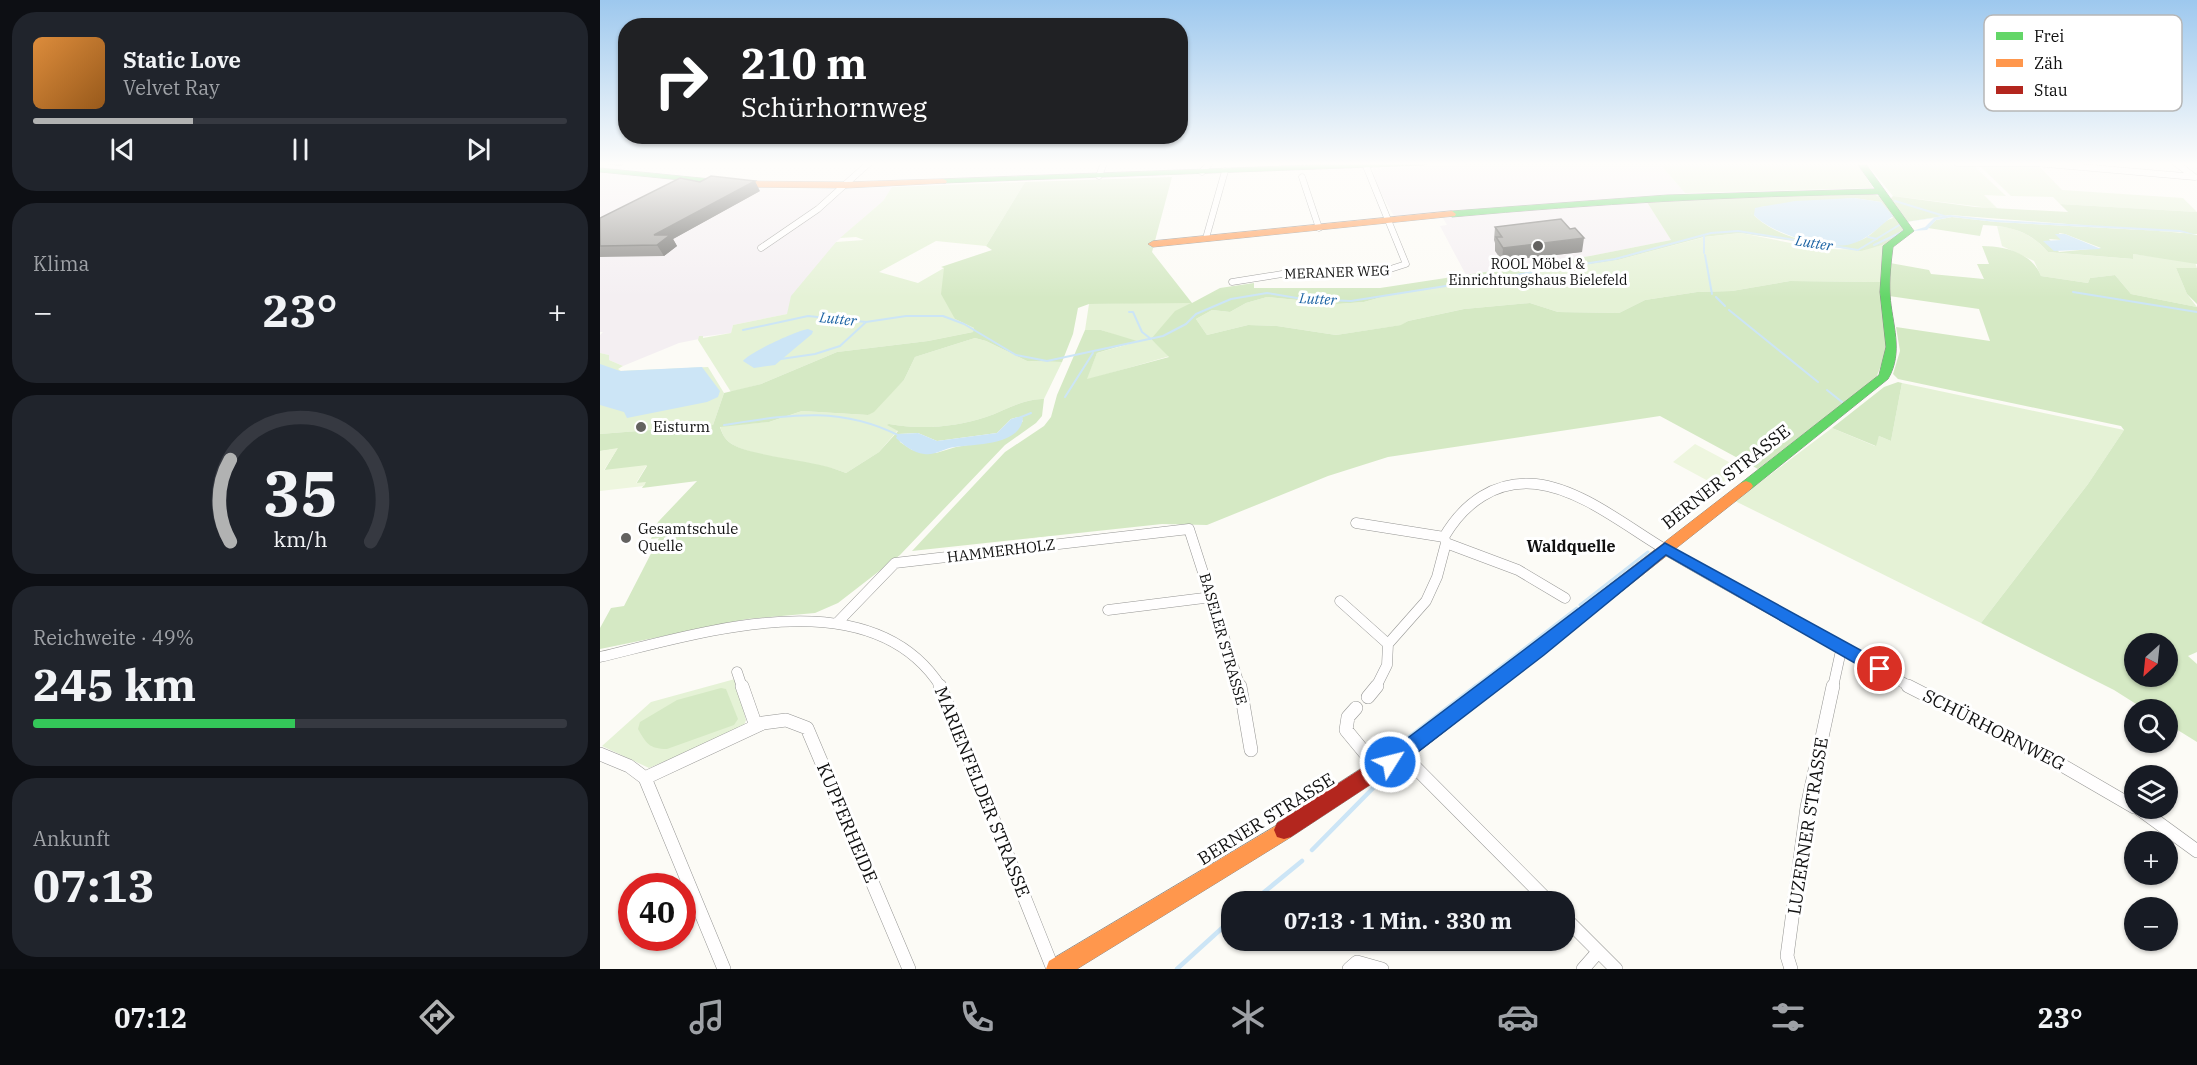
<!DOCTYPE html>
<html lang="de">
<head>
<meta charset="utf-8">
<style>
  :root { --surface:#171b24; --page:#20242c; --text:#f1f3f6; --muted:#9ea1a6; --line:#363941; --accent:#b1b2b2 }
  body { margin:0; font-family:"IBM Plex Serif",serif; background:var(--page); color:var(--text); height:100vh; display:flex; flex-direction:column; font-size:22px; white-space:nowrap }
  * { box-sizing:border-box; margin:0 }
  p { font-size:20px; color:var(--muted) }
  .icon { flex:none; width:33px; height:33px; fill:none; stroke:currentColor; stroke-width:2; stroke-linecap:round; stroke-linejoin:round }
  .map { position:relative; flex:1; overflow:hidden }
  .drawer { display:flex; flex-direction:column; gap:12px; padding:12px; background:#0d0f14; width:600px }
  .drawer>* { flex:none }
  .banner { position:absolute; left:18px; top:18px; width:570px; height:126px; border-radius:24px; box-shadow:0 2px 4px #0004; background:#202124; color:#fff; overflow:hidden }
  .needle { width:39px; rotate:207deg }
  .tools { position:absolute; left:1524px; top:633px; display:grid; gap:12px }
  .tools a { display:grid; place-items:center; width:54px; height:54px; border-radius:50%; background:var(--surface); box-shadow:0 2px 4px #0004; font-size:30px }
  .speed { position:absolute; left:18px; top:873px; display:flex; gap:12px; font-size:30px; font-weight:700; text-align:center }
  .speed>* { display:grid; place-content:center; width:78px; height:78px; border-radius:50%; background:var(--surface); box-shadow:0 2px 4px #0004; line-height:1 }
  .speed .limit { border:9px solid #d22; background:#fff; color:#111 }
  .pin { position:absolute; display:grid; place-items:center; width:51px; height:51px; color:#fff; margin:-26px; border:3px solid #fff; border-radius:50%; box-shadow:0 2px 6px #0007 }
  .me { position:absolute; width:66px; margin:-33px; rotate:54deg; stroke-linejoin:round; filter:drop-shadow(0 0 4px #0008) }
  .turn { display:flex; align-items:center; gap:21px; height:126px; padding:0 24px; font-size:27px }
  .turn .icon { width:78px; height:78px; stroke-width:2.5 }
  .turn b { display:block; font-size:42px; line-height:51px }
  .big { font-size:45px; font-weight:700; line-height:1.1 }
  .drawer .widget { flex:1; display:flex; flex-direction:column; justify-content:center; gap:9px; min-width:0; padding:0 21px; border-radius:24px; background:var(--page) }
  .drawer .dial { align-items:center; gap:0 }
  .dial svg { height:156px; overflow:visible; fill:none; stroke:var(--line); stroke-width:7; stroke-linecap:round; text-anchor:middle }
  .dial text { fill:var(--text); stroke:none }
  .song { display:flex; align-items:center; gap:18px }
  .cover { width:72px; height:72px; border-radius:9px; background:linear-gradient(135deg,hsl(30 70% 55%),hsl(30 70% 35%)) }
  .played { height:6px; border-radius:3px; background:linear-gradient(90deg,var(--accent) 30%,var(--line) 30%) }
  .keys { display:flex; justify-content:space-around; direction:ltr }
  .heat { display:flex; justify-content:space-between; align-items:center; font-size:33px; direction:ltr }
  .charge { height:9px; border-radius:4px; background:linear-gradient(90deg,#34c759 49%,var(--line) 0) }
  .trip { position:absolute; left:621px; top:891px; width:354px; height:60px; border-radius:24px; background:var(--surface); box-shadow:0 2px 4px #0004; font-weight:700; line-height:60px; text-align:center }
  .tabs { display:flex; height:96px; justify-content:space-around; align-items:center; background:#090b0e; color:var(--muted) }
  .tabs .icon { width:42px; height:42px }
  .tabs .active { color:var(--accent) }
  .tabs b { font-size:27px; color:var(--text) }
  main { display:flex; flex:1; min-height:0 }
  .map>svg:first-child { display:block }
</style>
</head>
<body>
<main>
<section class="drawer">
<div class="widget">
<div class="song"><i class="cover"></i><div><b>Static Love</b><p>Velvet Ray</p></div></div>
<div class="played"></div>
<div class="keys"><svg class="icon" aria-label="previous" viewBox="0 0 24 24"><path d="M18 5L8 12l10 7zM5 5v14"/></svg><svg class="icon" aria-label="pause" viewBox="0 0 24 24"><path d="M8 5v14M16 5v14"/></svg><svg class="icon" aria-label="next" viewBox="0 0 24 24"><path d="M6 5l10 7-10 7zM19 5v14"/></svg></div>
</div>
<div class="widget"><p>Klima</p>
<div class="heat"><a>−</a><b class="big">23°</b><a>+</a></div>
</div>
<div class="widget dial"><svg viewBox="0 0 100 80">
<path d="M14 69A42 42 0 1 1 86 69"/>
<path d="M14 69A42 42 0 0 1 14 27" stroke="#b1b2b2"/>
<text x="50" y="56" font-size="32" font-weight="700">35</text>
<text x="50" y="72" font-size="11">km/h</text>
</svg></div>
<div class="widget"><p>Reichweite · 49%</p><b class="big">245 km</b><div class="charge"></div></div>
<div class="widget"><p>Ankunft</p><b class="big">07:13</b></div>
</section>
<div class="map">
<svg width="1597" height="969" viewBox="0 0 1597 969">
  <rect width="100%" height="100%" fill="#fcfbf6"/>
  <path fill="#f4eff2" d="M890,163H1059L1085,193L795,218L777,186L773,169Z
    M0,173L190,190L292,187L283,201L236,242L187,314L133,325L131,333L99,337V339L79,343L23,366L9,360V355L0,353V335L3,332H0Z
    M1045,199L1071,240L990,256L866,275L840,226L847,225L843,218L951,205Z"/>
  <path fill="#e5f2d6" d="M1059,163H1257L1273,188L1085,193Z
    M1266,163L1373,165L1406,196L1384,195L1398,209L1293,196Z
    M1437,164L1462,190L1583,198L1597,212L1460,204L1453,197L1411,196L1379,165Z
    M425,182L386,246L336,241L279,272L318,283L344,268L355,319L374,328L373,332L328,341L237,352L161,384L131,392L98,340L99,336H103V338L131,333L133,325L187,314L191,296L236,242L264,240L256,237L240,238L283,201L292,187Z
    M1397,226C1418,228 1434,236 1448,252L1532,259L1533,254L1595,262L1597,268H1576L1587,294L1597,307L1531,294L1515,275L1490,278L1488,283L1441,276L1434,261L1402,246Z
    M1140,233C1188,241 1239,258 1286,244L1281,282L1190,281L1132,291L1097,292L1045,300L1019,313L958,312L930,303L864,309L808,321L802,325L736,335L677,326L648,325L607,335L596,319L612,310L630,312L646,303L667,297L737,304L764,302L789,295L1018,260L1105,237Z
    M576,302L592,303L551,339L570,356L486,380L497,353L536,342L501,330H485L489,304Z
    M375,338L386,341L427,361L462,362L444,399C424,398 404,411 386,417C357,427 320,430 289,424L298,430L279,452L246,473C216,460 148,458 129,442C124,438 122,433 120,426L169,422L202,411L268,415L304,380L315,357Z
    M0,353L9,355V360L23,366L18,369L21,371L108,367L124,393L113,425L0,434Z
    M1302,383L1524,430L1488,484L1381,623L1135,501L1232,428L1275,446L1279,436L1291,441Z
    M135,679L146,720L143,728L49,768L2,746L51,702Z"/>
  <path fill="#d5e9c4" fill-rule="evenodd" d="M572,177L552,252L592,303L620,288L654,283V288H780L990,256L1071,240L1045,199L1269,193L1282,197L1307,231L1286,244L1261,251L1140,233L1104,237L1018,260L789,295L764,302L737,304L667,297L646,303L630,312L612,310L596,319L607,335L648,325L677,326L736,335L801,325L808,321L864,309L930,303L958,312L1019,313L1045,300L1097,292L1132,291L1190,281L1281,282L1288,348L1276,378L1158,469L1060,416L788,457L728,476L607,525L562,524L312,551L405,452L444,426L451,417L457,395L485,330H501L537,341L497,353L487,379L569,357L551,339L575,311L591,303L489,304L478,308L473,334L462,362L427,361L386,341L375,338L315,357L304,380L274,412L268,415L202,411L169,422L120,427C122,433 124,438 129,442C147,457 216,459 246,473L279,452L298,431L287,425L289,424C320,430 357,427 386,417C404,411 424,398 444,399L442,416L436,423L405,445L300,555L238,603L215,613L147,619L0,649V628L11,608L24,606L59,538L51,539L58,522L97,481L42,488L45,483L36,484L47,466L4,471L17,449L0,451V434L113,425L124,393L161,384L237,352L328,341L373,332L374,328L355,319L341,294L344,268L341,267L392,250L386,246L425,182ZM1254,198L1281,202L1293,218C1281,221 1277,231 1267,237C1239,254 1176,239 1154,215L1160,207ZM418,417L423,421L403,439L356,447L336,453L312,450L300,442L298,434L318,433L337,441L397,433L411,419Z
    M1293,196L1375,207L1468,212L1460,204L1597,212V234L1350,215L1306,222L1290,199Z
    M1352,217L1396,222L1580,232L1597,235V264L1533,254V259L1448,252C1430,231 1410,226 1383,225L1380,236L1328,228L1336,220ZM1459,233L1465,234L1501,248L1459,252L1449,239L1461,240Z
    M1382,246C1405,246 1432,253 1441,276L1488,283L1490,278L1515,275L1531,294L1597,307V652L1588,656L1597,664V742L1568,724V710L1544,709L1514,690L1381,623L1488,484L1524,430L1521,426L1298,379L1293,374L1300,351L1296,327L1390,341L1379,309L1289,296L1290,263L1329,270L1331,274L1384,279L1377,264H1389ZM1534,644H1568V676H1534Z
    M1576,268H1597V304L1587,294Z
    M1298,382L1302,383L1291,441L1279,436L1276,446L1232,428L1284,387Z
    M121,688L126,689L138,719L134,725L67,749C49,749 46,743 38,729L40,722L77,700Z"/>
  <path fill="#eef6df" d="M1095,444L1144,470L1123,489L1073,462Z
    M18,448L4,470L47,465L36,483L46,482L44,486L0,491V451Z"/>
  <path fill="#cce5f6" d="M1254,198L1281,202L1293,216C1281,225 1267,240 1251,244C1228,251 1170,233 1154,215L1155,208L1160,207L1195,201Z
    M1350,215L1396,220L1580,230L1597,235L1580,232L1396,222L1352,217L1336,220L1327,230L1312,231L1325,227L1334,218L1306,222Z
    M1455,234H1465L1501,249L1454,251L1443,241L1461,240Z
    M208,329L213,331L212,334L175,365L154,368L143,361C148,353 198,330 208,329Z
    M0,364L20,371L102,367L120,391L118,397L107,402L27,418L24,412L0,405Z
    M418,417L423,418C420,446 375,444 355,447C344,448 335,456 324,454C313,453 304,445 296,438L298,434L318,433L337,441L397,433L411,419Z"/>
  <g fill="none" stroke-linecap="round" stroke-linejoin="round">
    <path stroke="#cce5f6" stroke-width="2" d="M1295,201L1344,216
      M1104,235V253
      M1268,237L1277,239
      M1274,245L1304,231
      M1105,255L1112,294
      M1473,292L1597,312
      M1116,297L1125,306
      M1129,310L1218,382
      M529,312H533L542,332L551,339
      M143,330L208,316L266,322L306,316H343L364,324L416,355L447,361L563,336L586,324L596,314L631,299L667,293L703,299L751,301L1015,259L1111,233L1138,231L1258,250L1301,224
      M181,359L215,354L240,346L266,322
      M1227,390L1242,402
      M465,397L493,353
      M416,419L431,413
      M124,425C189,415 239,405 300,436"/>
    <path stroke="#cce5f6" stroke-width="3" d="M980,605L1048,552
      M874,687L977,608"/>
    <path stroke="#cce5f6" stroke-width="4.5" d="M795,748L876,686
      M712,850L783,778
      M652,902L702,861
      M577,969L632,919"/>
    <defs>
      <path id="street-far2" d="M1357,163H1435L1595,177
        M1576,163L1593,176
        M602,172L610,163
        M499,176L504,163
        M702,177L719,228
        M606,238L625,171
        M161,248L218,209L269,163
        M632,282L682,274L781,272L806,264L766,166"/>
      <path id="street-far1" d="M756,523L844,537
        M846,543L918,570L965,598
        M740,601L788,644
        M508,610L612,597
        M237,623L295,563L589,529L640,687
        M0,657C101,633 271,577 341,687
        M137,672L142,687
        M776,687L787,665L788,644L826,601L837,577L846,543L844,537C864,503 895,480 936,484C983,489 1032,531 1073,554C1152,600 1232,643 1311,687
        M1233,687L1240,655L1244,649"/>
      <path id="street" d="M142,686L156,726
        M340,686L453,969
        M640,686L651,750
        M1308,686L1453,760L1534,807
        M768,697L777,686
        M756,708L748,717L746,730L779,770
        M0,754L29,766L45,778L124,969
        M802,754L949,902
        M45,778L163,723L186,720L207,728L309,969
        M1538,808L1597,851
        M964,917L1016,969
        M749,969L757,962L782,969
        M983,969L998,952
        M1191,969L1187,956L1207,807L1233,686"/>
      <path id="fast" d="M765,163H828L824,165L343,183L339,181L343,179Z
        M1257,163H1265L1314,231L1293,247C1291,263 1289,279 1290,295C1292,324 1304,352 1288,379L1151,489H1141L1139,486L1141,483L1279,375L1286,347L1280,292L1283,246L1304,230L1278,194C1136,196 994,204 852,217L848,214L852,211L1067,195L1275,189Z
        M0,168L121,180L125,182L121,184L0,172Z"/>
      <path id="slow" d="M343,179L347,181L346,183L246,188L140,187L136,184L140,181L246,182Z
        M852,211L856,214L855,216L553,247L548,244L553,241Z
        M1146,481L1151,483L1153,486L1151,489L844,732L838,735L832,732L829,727L832,722L1141,483Z
        M684,821L691,823L694,830L691,837L477,969H446L449,961Z"/>
      <path id="jam" d="M838,719L844,722L847,727L844,732L808,760L691,837L684,839L677,837L674,830L677,823Z"/>
    </defs>
    <use href="#street-far2" stroke="#969694" stroke-width="7"/>
    <use href="#street-far1" stroke="#969694" stroke-width="11"/>
    <use href="#street" stroke="#969694" stroke-width="14"/>
    <use href="#fast" stroke="#8d8c8a" stroke-width="1"/>
    <use href="#slow" stroke="#8d8c8a" stroke-width="1"/>
    <use href="#jam" stroke="#8d8c8a" stroke-width="1"/>
    <use href="#street-far2" stroke="#fffefe" stroke-width="6"/>
    <use href="#street-far1" stroke="#fffefe" stroke-width="10"/>
    <use href="#street" stroke="#fffefe" stroke-width="13"/>
    <use href="#fast" fill="#63d668" fill-rule="evenodd"/>
    <use href="#slow" fill="#ff974d" fill-rule="evenodd"/>
    <use href="#jam" fill="#b3261e" fill-rule="evenodd"/>
  </g>
  <path fill="#8a8885" d="M0,163H26L20,166Z
    M160,191L73,239L77,246L64,256L0,257V218Z
    M895,227L982,252L902,261L895,251V243L894,240Z"/>
  <path fill="#706f6c" d="M155,181L160,191L73,239L77,246L64,256L57,245L54,235Z
    M984,238L982,252L902,261L903,248Z"/>
  <path fill="#a09e9b" stroke="#706f6c" stroke-width="1.5" d="M111,176L155,181L54,235H70L57,245L0,246V218L80,178L100,182Z
    M961,219L970,229L975,228L984,238L903,248L896,237H902L895,227Z"/>
  <linearGradient id="sky" x2="0" y2="1"><stop stop-color="#9dc8ee"/><stop offset="0.55" stop-color="#fefdfb"/><stop offset="1" stop-color="#fefdfb" stop-opacity="0"/></linearGradient>
  <rect width="1597" height="298" fill="url(#sky)"/>
  <path fill="#1a73e8" stroke="#114b97" stroke-width="1.5" d="M1065,543L1286,664L1288,669L1286,674H1274L1066,555L944,655L797,768L790,771L784,768L781,762L784,756Z"/>
  <g fill="#636260" stroke="#fff" stroke-width="2">
    <circle cx="938" cy="246" r="6"/>
    <circle cx="41" cy="427" r="6"/>
    <circle cx="26" cy="538" r="6"/>
  </g>
  <g text-anchor="middle" stroke-width="6" stroke-linejoin="round" paint-order="stroke">
    <g font-size="14" font-style="italic" fill="#1860a2" stroke="#fff">
      <text transform="translate(1214 243) rotate(9)" y="5">Lutter</text>
      <text transform="translate(718 299) rotate(3)" y="5">Lutter</text>
      <text transform="translate(238 319) rotate(6)" y="5">Lutter</text>
    </g>
    <g font-size="14" fill="#101010" stroke="#fff">
      <text x="938" y="269">ROOL Möbel &amp;<tspan x="938" dy="16">Einrichtungshaus Bielefeld</tspan></text>
    </g>
    <g font-size="14" fill="#101010" stroke="#fff">
      <text transform="translate(737 272) rotate(-2)" y="5">MERANER WEG</text>
    </g>
    <g font-size="15" fill="#101010" stroke="#fff" text-anchor="start">
      <text x="53" y="432">Eisturm</text>
      <text x="38" y="534">Gesamtschule<tspan x="38" dy="17">Quelle</tspan></text>
    </g>
    <g font-size="15" fill="#101010" stroke="#fff">
      <text transform="translate(401 551) rotate(-7)" y="5">HAMMERHOLZ</text>
      <text transform="translate(623 639) rotate(74)" y="5">BASELER STRASSE</text>
    </g>
    <g font-size="16" font-weight="bold" fill="#101010" stroke="#fff">
      <text x="971" y="552">Waldquelle</text>
    </g>
    <g font-size="18" fill="#101010" stroke="#fff">
      <text transform="translate(1126 477) rotate(-38)" y="6">BERNER STRASSE</text>
      <text transform="translate(1394 730) rotate(27)" y="6">SCHÜRHORNWEG</text>
      <text transform="translate(382 792) rotate(68)" y="6">MARIENFELDER STRASSE</text>
      <text transform="translate(666 819) rotate(-32)" y="6">BERNER STRASSE</text>
      <text transform="translate(247 823) rotate(67)" y="6">KUPFERHEIDE</text>
      <text transform="translate(1208 826) rotate(-81)" y="6">LUZERNER STRASSE</text>
    </g>
  </g>
  <rect x="1384" y="15" width="198" height="96" rx="9" fill="#fff" stroke="#b7b7b7" stroke-width="1.5"/>
  <rect x="1396" y="32" width="27" height="8" fill="#63d668"/>
  <rect x="1396" y="59" width="27" height="8" fill="#ff974d"/>
  <rect x="1396" y="86" width="27" height="8" fill="#b3261e"/>
  <g font-size="16" fill="#101010">
    <text x="1434" y="42">Frei</text>
    <text x="1434" y="69">Zäh</text>
    <text x="1434" y="96">Stau</text>
  </g>
</svg>
<div class="tools">
<a><svg class="needle" viewBox="-14 -14 28 28"><path d="M0-13l5 13h-10z" fill="#e53935"/><path d="M0 13l5-13h-10z" fill="#9ea1a6"/></svg></a>
<a><svg class="icon" aria-label="search" viewBox="0 0 24 24"><circle cx="10" cy="10" r="6"/><path d="M15 15l6 6"/></svg></a>
<a><svg class="icon" aria-label="layers" viewBox="0 0 24 24"><path d="M12 4l9 5-9 5-9-5zM3 14l9 5 9-5"/></svg></a>
<a>+</a>
<a>−</a>
</div>
<div class="speed"><div class="limit">40</div></div>
<div class="pin" style="left:1280px;top:669px;background:#d93025"><svg class="icon" aria-label="arrive" viewBox="0 0 24 24"><path d="M6 21V4h12l-3 4 3 4H6"/></svg></div>
<svg class="me" style="left:790px;top:762px" viewBox="-20 -20 40 40"><circle r="17" fill="#1a73e8" stroke="#fff" stroke-width="3"/><path d="M0-11L8 9 0 5-8 9z" fill="#fff"/></svg>
<div class="trip">07:13 · 1 Min. · 330 m</div>
<div class="banner">
<div class="turn"><svg class="icon" aria-label="right" viewBox="0 0 24 24"><path d="M7 20v-9h11M14 6l5 5-5 5"/></svg><div><b>210 m</b>Schürhornweg</div></div>
</div>
</div>
</main>
<nav class="tabs">
<b>07:12</b>
<svg class="icon active" aria-label="directions" viewBox="0 0 24 24"><path d="M12 3l9 9-9 9-9-9zM9 14v-3h6M13 9l2 2-2 2"/></svg>
<svg class="icon" aria-label="music" viewBox="0 0 24 24"><path d="M9 18V5l10-2v13"/><circle cx="6" cy="18" r="3"/><circle cx="16" cy="16" r="3"/></svg>
<svg class="icon" aria-label="phone" viewBox="0 0 24 24"><path d="M5 4h4l2 5-3 2q2 4 5 5l2-3 5 2v4C11 20 4 13 5 4z"/></svg>
<svg class="icon" aria-label="climate" viewBox="0 0 24 24"><path d="M12 3v18M4 7l16 10M4 17L20 7"/></svg>
<svg class="icon" aria-label="car" viewBox="0 0 24 24"><path d="M5 17H2v-5l4-1 3-4h7l3 4 3 1v5h-3M9 17h6M6 11h13"/><circle cx="7" cy="17" r="2"/><circle cx="17" cy="17" r="2"/></svg>
<svg class="icon" aria-label="filters" viewBox="0 0 24 24"><path d="M4 7h16M4 17h16"/><circle cx="9" cy="7" r="2"/><circle cx="15" cy="17" r="2"/></svg>
<b>23°</b>
</nav>
</body>
</html>
